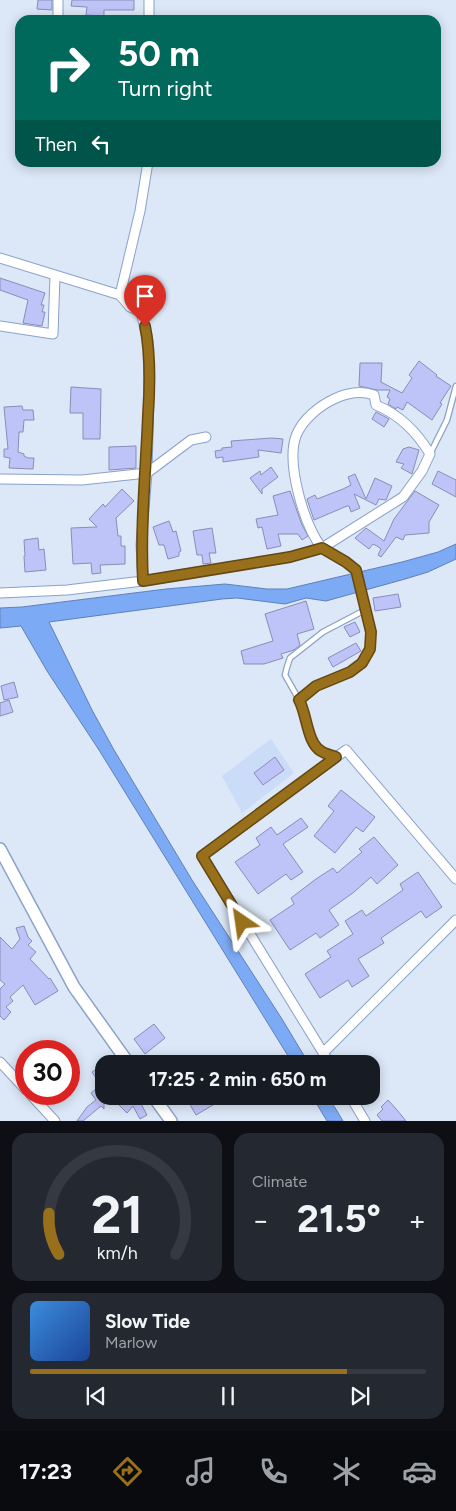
<!DOCTYPE html>
<html lang="en">
<head>
<meta charset="utf-8">
<style>
  :root { --surface:#171b24; --page:#242831; --text:#f1f3f6; --muted:#9ea1a6; --line:#363941; --accent:#986f1b }
  body { margin:0; font-family:Figtree,sans-serif; background:var(--page); color:var(--text); height:100vh; display:flex; flex-direction:column; font-size:19px; white-space:nowrap }
  * { box-sizing:border-box; margin:0 }
  p { font-size:16px; color:var(--muted) }
  .icon { flex:none; width:28px; height:28px; fill:none; stroke:currentColor; stroke-width:2; stroke-linecap:round; stroke-linejoin:round }
  .map { position:relative; height:1121px; overflow:hidden }
  .drawer { display:flex; flex-direction:column; gap:12px; padding:12px; background:#0d0f14; flex:1 }
  .drawer>* { flex:none }
  .hud { position:absolute; left:15px; top:15px; width:426px; height:152px; border-radius:15px; box-shadow:0 2px 12px #0003; background:#00695c; color:#fff; overflow:hidden }
  .speed { position:absolute; left:15px; top:1040px; display:flex; gap:10px; font-size:25px; font-weight:700; text-align:center }
  .speed>* { display:grid; place-content:center; width:65px; height:65px; border-radius:50%; background:var(--surface); box-shadow:0 2px 12px #0003; line-height:1 }
  .speed .limit { border:8px solid #d22; background:#fff; color:#111 }
  .pin { position:absolute; display:grid; place-items:center; width:42px; height:42px; color:#fff; margin:-51px -21px; border-radius:50% 50% 50% 0; rotate:-45deg; box-shadow:0 0 5px #0007 }
  .pin .icon { rotate:45deg }
  .me { position:absolute; width:55px; margin:-28px; rotate:328deg; stroke-linejoin:round; filter:drop-shadow(0 0 4px #0008) }
  .turn { display:flex; align-items:center; gap:18px; height:105px; padding:0 20px; font-size:22px }
  .turn .icon { width:65px; height:65px; stroke-width:2.5 }
  .turn b { display:block; font-size:35px; line-height:42px }
  .then { display:flex; align-items:center; height:48px; padding:0 20px; background:#0003; gap:10px; font-size:19px }
  .big { font-size:38px; font-weight:700; line-height:1.1 }
  .drawer .widget { flex:1; display:flex; flex-direction:column; justify-content:center; gap:8px; min-width:0; padding:0 18px; border-radius:15px; background:var(--page) }
  .drawer .dial { align-items:center; gap:0 }
  .dial svg { height:130px; overflow:visible; fill:none; stroke:var(--line); stroke-width:7; stroke-linecap:round; text-anchor:middle }
  .dial text { fill:var(--text); stroke:none }
  .song { display:flex; align-items:center; gap:15px }
  .cover { width:60px; height:60px; border-radius:8px; background:linear-gradient(135deg,hsl(210 70% 55%),hsl(220 70% 35%)) }
  .played { height:5px; border-radius:2px; background:linear-gradient(90deg,var(--accent) 80%,var(--line) 80%) }
  .keys { display:flex; justify-content:space-around; direction:ltr }
  .heat { display:flex; justify-content:space-between; align-items:center; font-size:28px; direction:ltr }
  .drawer .tiles { flex:1; display:grid; gap:12px; grid-template-columns:1fr 1fr }
  .widget:last-child { grid-column:span 2 }
  .trip { position:absolute; left:95px; top:1055px; width:285px; height:50px; border-radius:15px; background:var(--surface); box-shadow:0 2px 12px #0003; font-weight:700; line-height:50px; text-align:center }
  .tabs { display:flex; height:80px; justify-content:space-around; align-items:center; background:#090b0e; color:var(--muted) }
  .tabs .icon { width:35px; height:35px }
  .tabs .on { color:var(--accent) }
  .tabs b { font-size:22px; color:var(--text) }
  .map>svg:first-child { display:block }
</style>
</head>
<body>
<div class="map">
<svg width="456" height="1121" viewBox="0 0 456 1121">
  <rect width="100%" height="100%" fill="#dce7f7"/>
  <path fill="#cbdcf9" d="M271,739L294,773L242,813L222,776Z"/>
  <path fill="#7daaf5" stroke="#5e80b9" d="M456,544V559L428,572L405,579L326,601L306,598L285,604L237,598L222,599L49,622L92,710L114,750L192,880L282,1019L309,1064H293L99,750L47,671L21,626L0,628V608L22,607L166,589L225,584L267,589H287L402,562L438,552Z
    M312,1096H328L343,1121H327Z"/>
  <path fill="#bfc4f8" stroke="#898db7" d="M38,0H52V10L37,9Z
    M72,0H134V10H104V16L86,15L87,7L71,6Z
    M0,278L45,293L41,305H44L42,312H45L42,326L23,323L28,300L0,290Z
    M419,361L437,375L436,376L451,386L440,403L442,404L432,420L407,402L403,410L397,407L396,409L388,404L390,399L387,397L390,390H377L359,386L360,363H382L381,382L402,393L412,378L409,375Z
    M71,387L101,389L100,439H83V413H70Z
    M22,406L23,410H33L34,420H24L23,432H19L18,452L24,454V456L28,458H34L33,469L9,468L10,458L4,457V449H8L4,407Z
    M376,412L389,419L384,427L372,419Z
    M272,438L283,439L281,453L258,450L259,457L223,462V457L216,458L215,451L222,450V448L232,447L231,441Z
    M136,446V468L109,470V447Z
    M409,447L419,450L412,474L401,468L404,464L396,462L403,449Z
    M271,467L278,477L262,489V494L250,478L260,471L261,475Z
    M438,471L456,480V497L432,484Z
    M355,474L366,499L375,478L392,486L386,500L379,499L376,505L354,494L360,508L351,512L349,506H347L314,520L307,499L315,495L317,499L343,489L351,485L348,477Z
    M122,489L134,501L116,518L118,536H121V546H125V564L100,565L101,573L92,574L91,563L73,564L71,528L97,527L89,519L103,504L105,507Z
    M290,491L302,525L308,536L302,540L298,534H278L281,546L267,549L262,527L258,528L256,519L278,515L273,496Z
    M415,491L439,505L429,522V533L405,535L403,540L396,537L381,557L378,555L381,549L377,546L373,544L369,549L355,538L366,528L384,541L394,519Z
    M169,521L173,532L176,531L181,551L179,552V556L168,559L164,545H159L153,527Z
    M212,528L216,553H209L211,563L203,564L202,555H197L193,531Z
    M38,538L39,550L44,549L46,570L25,572L24,556H25L24,540Z
    M398,594L401,607L375,611L373,598Z
    M306,601L314,629L297,634L300,645L294,650L281,654L283,658L264,664H244L241,651L273,641L265,614Z
    M355,622L360,632L350,637L344,627Z
    M356,643L361,651L333,667L328,658Z
    M14,682L18,697L4,700L1,686Z
    M9,700L13,712L0,716V703Z
    M275,757L284,770L263,785L254,773Z
    M341,790L375,817L363,832L356,827L335,853L314,836L334,811L328,806Z
    M301,818L308,827L283,844L303,872L291,880L286,874L258,894L235,862L260,845L256,838L271,827L277,835Z
    M374,837L398,865L377,884L371,877L354,892L329,910L339,925L320,938L316,933L290,950L270,920L294,904L291,898L316,879L333,868L337,873L362,852L359,849Z
    M418,872L442,907L426,918L421,911L381,938L384,943L358,959L369,976L352,987L348,980L320,998L305,974L331,957L327,951L353,934L345,921L362,910L366,916L403,890L400,884Z
    M24,926L28,937L32,941L28,945L36,952L30,959L49,979L50,978L58,991L35,1005L23,985L10,997L13,1001L6,1007L11,1012L4,1020L0,1016V989L5,984L0,980V937L12,949L20,939L16,928Z
    M154,1024L165,1038L145,1054L134,1039Z
    M104,1064V1109L101,1106L83,1121H77L87,1107L96,1100L91,1093L101,1085L92,1072Z
    M110,1096H137L147,1115L140,1119L133,1106L127,1113Z
    M185,1096H228L196,1115Z
    M388,1100L397,1110L406,1121H382L377,1115L383,1109L381,1107Z"/>
  <g fill="none" stroke-linecap="round" stroke-linejoin="round">
    <defs>
      <path id="service" d="M430,454L447,420L456,386
        M299,700L317,686L350,672L361,663L370,649L371,632L356,570L346,561L323,548
        M336,757L320,751L311,741L307,720L302,705L285,675L287,667L290,658L323,632L365,610"/>
      <path id="minor" d="M58,20V0
        M149,20V0
        M0,258L120,295L130,307L141,312L148,341L149,391L147,473L141,545L143,581
        M120,295L140,211L148,162
        M0,326L53,334L55,275
        M0,479L82,480L147,473L191,440L206,437
        M0,593L67,590L143,581L290,557L322,548L403,497L422,471L430,454C417,432 400,415 376,405L374,395C360,390 347,393 334,399C319,406 302,420 296,436C286,463 304,526 322,548
        M323,1053L456,920
        M0,1062L26,1090
        M330,1064L202,856L346,750L456,879
        M30,1094L55,1121
        M350,1096L365,1121"/>
      <path id="tertiary" d="M0,849L74,987L129,1064
        M153,1096L171,1121"/>
    </defs>
    <use href="#service" stroke="#8aa2c8" stroke-width="7"/>
    <use href="#minor" stroke="#8aa2c8" stroke-width="11"/>
    <use href="#tertiary" stroke="#8aa2c8" stroke-width="14"/>
    <use href="#service" stroke="#fff" stroke-width="4.5"/>
    <use href="#minor" stroke="#fff" stroke-width="9"/>
    <use href="#tertiary" stroke="#fff" stroke-width="11"/>
  </g>
  <g fill="none" stroke-linecap="round" stroke-linejoin="round">
    <defs>
      <path id="route" d="M145,326C151,355 150,386 148,415C146,470 140,526 143,581L290,557L322,548L346,562L356,570L371,632L370,649L362,663L350,672L316,686L299,700C307,714 307,743 321,751C325,754 331,755 336,757L202,856L242,922"/>
    </defs>
    <use href="#route" stroke="#634812" stroke-width="12"/>
    <use href="#route" stroke="#986f1b" stroke-width="9"/>
  </g>
</svg>
<div class="speed"><div class="limit">30</div></div>
<div class="pin" style="left:145px;top:326px;background:#d93025"><svg class="icon" aria-label="arrive" viewBox="0 0 24 24"><path d="M6 21V4h12l-3 4 3 4H6"/></svg></div>
<svg class="me" style="left:242px;top:922px" viewBox="-20 -20 40 40"><path d="M0-17L14 15 0 8-14 15z" fill="#986f1b" stroke="#fff" stroke-width="4"/></svg>
<div class="trip">17:25 · 2 min · 650 m</div>
<div class="hud">
<div class="turn"><svg class="icon" aria-label="right" viewBox="0 0 24 24"><path d="M7 20v-9h11M14 6l5 5-5 5"/></svg><div><b>50 m</b>Turn right</div></div>
<div class="then">Then<svg class="icon" aria-label="left" viewBox="0 0 24 24"><path d="M17 20v-9H6M10 6l-5 5 5 5"/></svg></div>
</div>
</div>
<section class="drawer">
<div class="tiles">
<div class="widget dial"><svg viewBox="0 0 100 80">
<path d="M14 69A42 42 0 1 1 86 69"/>
<path d="M14 69A42 42 0 0 1 8 44" stroke="#986f1b"/>
<text x="50" y="56" font-size="32" font-weight="700">21</text>
<text x="50" y="72" font-size="11">km/h</text>
</svg></div>
<div class="widget"><p>Climate</p>
<div class="heat"><a>−</a><b class="big">21.5°</b><a>+</a></div>
</div>
<div class="widget">
<div class="song"><i class="cover"></i><div><b>Slow Tide</b><p>Marlow</p></div></div>
<div class="played"></div>
<div class="keys"><svg class="icon" aria-label="previous" viewBox="0 0 24 24"><path d="M18 5L8 12l10 7zM5 5v14"/></svg><svg class="icon" aria-label="pause" viewBox="0 0 24 24"><path d="M8 5v14M16 5v14"/></svg><svg class="icon" aria-label="next" viewBox="0 0 24 24"><path d="M6 5l10 7-10 7zM19 5v14"/></svg></div>
</div>
</div>
</section>
<nav class="tabs">
<b>17:23</b>
<svg class="icon on" aria-label="directions" viewBox="0 0 24 24"><path d="M12 3l9 9-9 9-9-9zM9 14v-3h6M13 9l2 2-2 2"/></svg>
<svg class="icon" aria-label="music" viewBox="0 0 24 24"><path d="M9 18V5l10-2v13"/><circle cx="6" cy="18" r="3"/><circle cx="16" cy="16" r="3"/></svg>
<svg class="icon" aria-label="phone" viewBox="0 0 24 24"><path d="M5 4h4l2 5-3 2q2 4 5 5l2-3 5 2v4C11 20 4 13 5 4z"/></svg>
<svg class="icon" aria-label="climate" viewBox="0 0 24 24"><path d="M12 3v18M4 7l16 10M4 17L20 7"/></svg>
<svg class="icon" aria-label="car" viewBox="0 0 24 24"><path d="M5 17H2v-5l4-1 3-4h7l3 4 3 1v5h-3M9 17h6M6 11h13"/><circle cx="7" cy="17" r="2"/><circle cx="17" cy="17" r="2"/></svg>
</nav>
</body>
</html>
